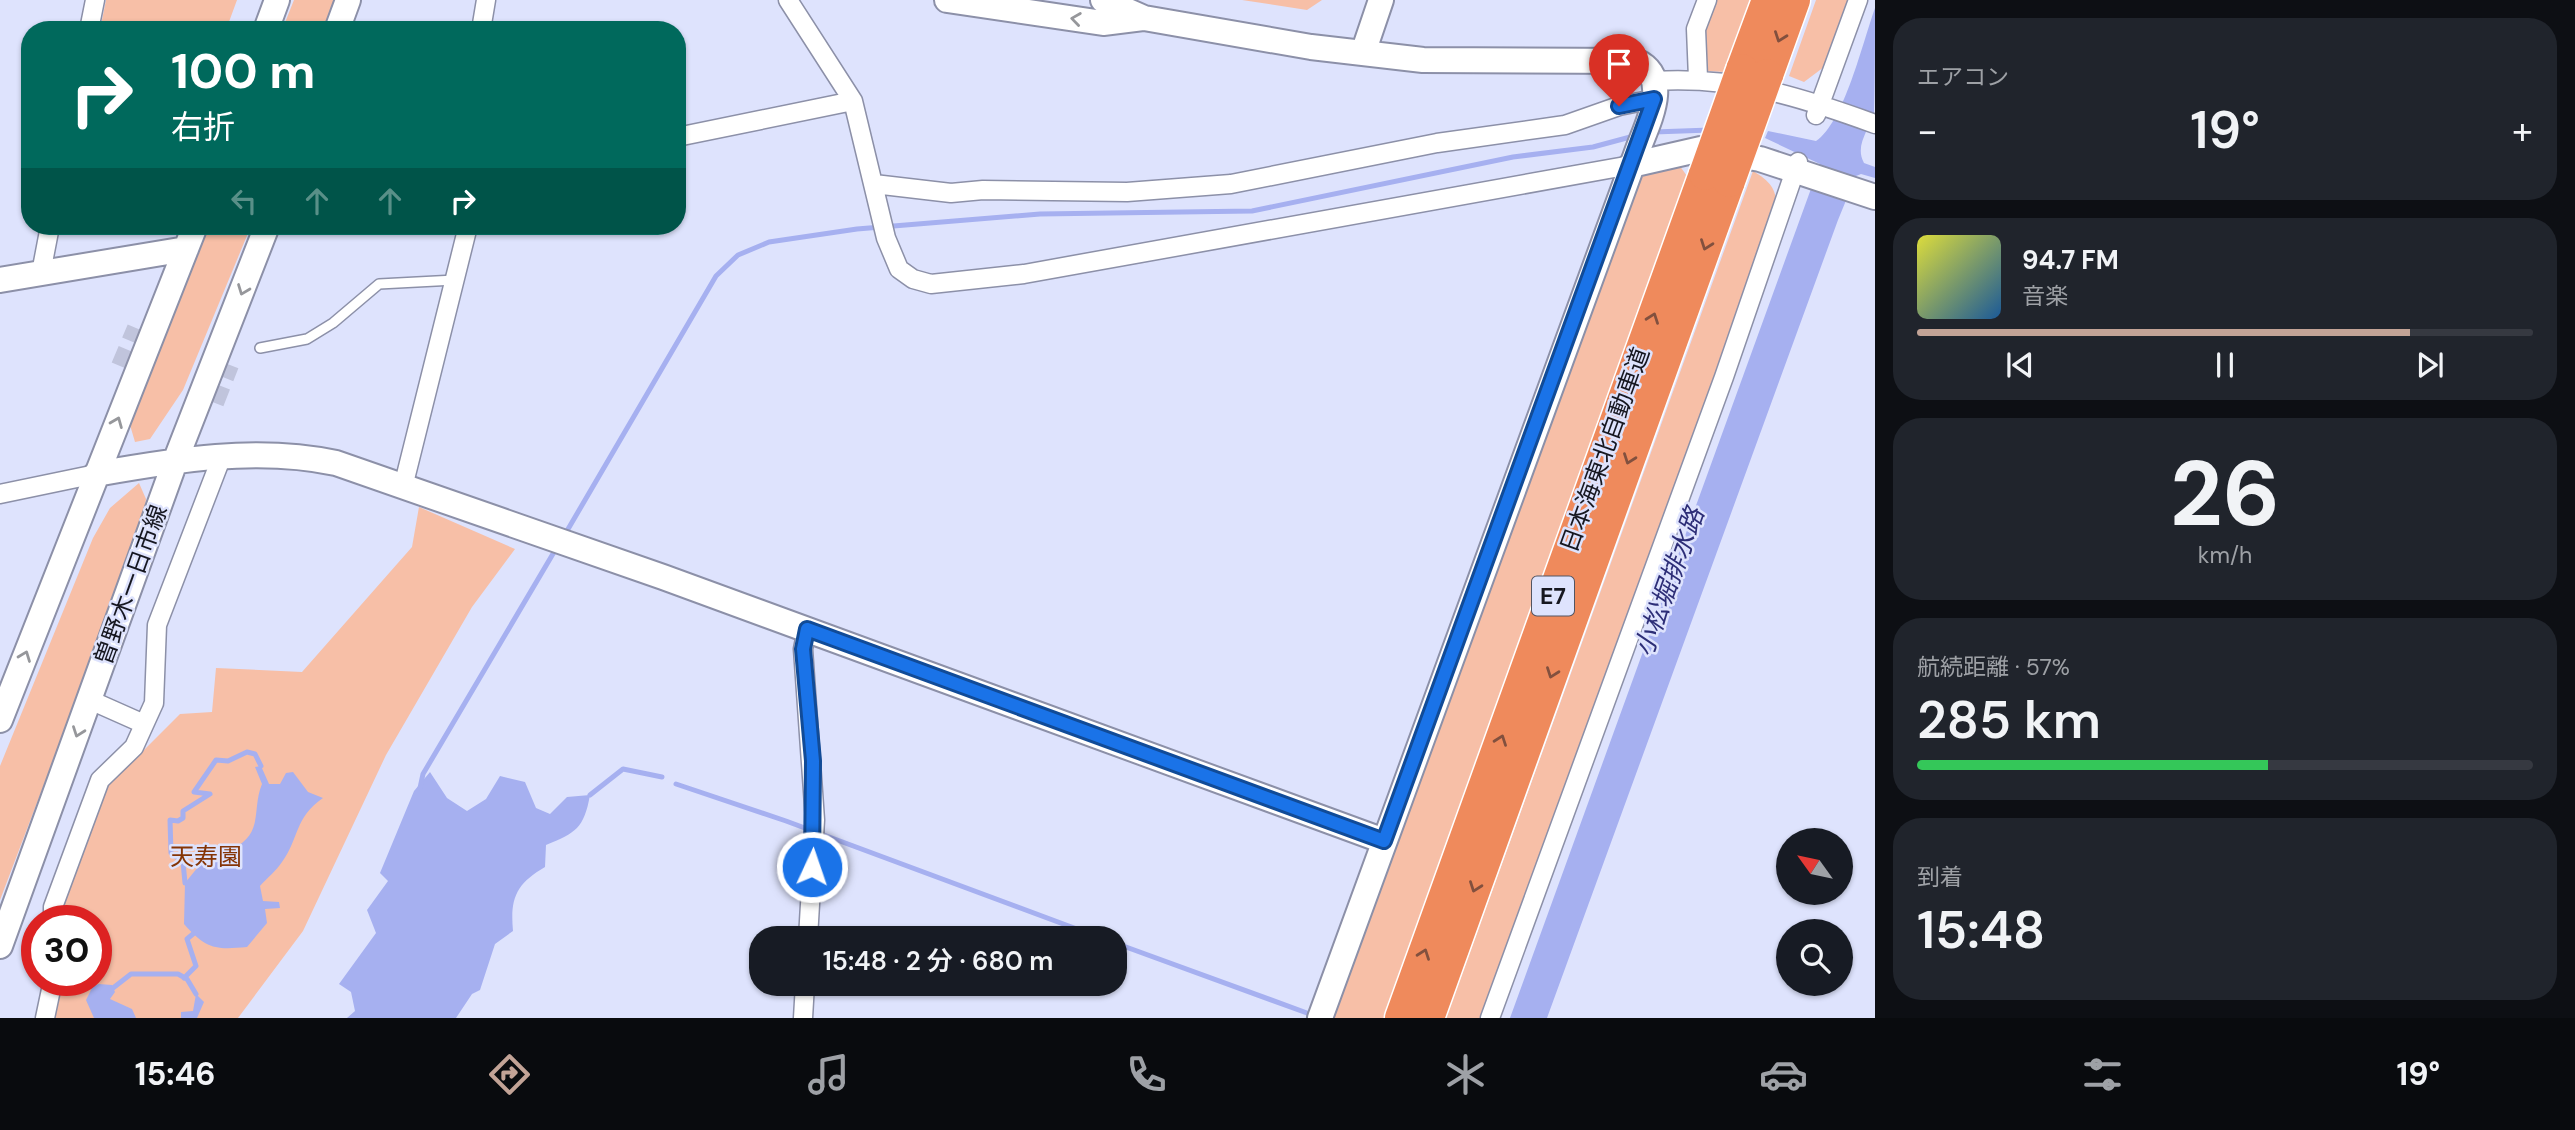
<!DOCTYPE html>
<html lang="ja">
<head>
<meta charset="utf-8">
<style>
  :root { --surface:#171b24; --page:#20242c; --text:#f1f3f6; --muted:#9ea1a6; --line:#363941; --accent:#c2a396 }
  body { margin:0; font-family:"DM Sans","Noto Sans JP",sans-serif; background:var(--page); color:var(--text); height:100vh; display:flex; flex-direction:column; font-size:26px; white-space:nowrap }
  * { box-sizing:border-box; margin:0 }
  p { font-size:23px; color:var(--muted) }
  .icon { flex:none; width:38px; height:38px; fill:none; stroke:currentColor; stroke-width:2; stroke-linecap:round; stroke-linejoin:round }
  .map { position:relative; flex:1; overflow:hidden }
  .panel { display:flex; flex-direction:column; gap:18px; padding:18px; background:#0d0f14; width:700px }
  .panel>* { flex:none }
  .top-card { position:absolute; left:21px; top:21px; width:665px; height:214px; border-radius:28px; box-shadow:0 2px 5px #0004; background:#00695c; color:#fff; overflow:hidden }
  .needle { width:46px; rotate:303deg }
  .controls { position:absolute; left:1776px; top:828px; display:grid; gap:14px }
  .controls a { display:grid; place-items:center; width:77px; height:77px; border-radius:50%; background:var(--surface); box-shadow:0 2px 5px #0004; font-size:35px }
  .speed { position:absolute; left:21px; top:905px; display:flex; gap:14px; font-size:35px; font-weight:700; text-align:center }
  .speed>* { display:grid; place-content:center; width:91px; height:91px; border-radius:50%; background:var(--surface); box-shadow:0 2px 5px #0004; line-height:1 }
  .speed .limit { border:10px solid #d22; background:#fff; color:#111 }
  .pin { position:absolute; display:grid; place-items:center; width:60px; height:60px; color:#fff; margin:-72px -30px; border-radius:50% 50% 50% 0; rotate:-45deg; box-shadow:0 0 7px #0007 }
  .pin .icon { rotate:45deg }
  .me { position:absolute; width:77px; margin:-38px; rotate:3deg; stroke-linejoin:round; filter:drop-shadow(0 0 5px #0008) }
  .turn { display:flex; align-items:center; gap:24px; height:147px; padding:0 35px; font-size:32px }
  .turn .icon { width:91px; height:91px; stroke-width:2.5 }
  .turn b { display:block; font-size:49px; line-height:60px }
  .lanes { display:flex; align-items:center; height:66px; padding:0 35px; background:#0003; justify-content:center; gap:35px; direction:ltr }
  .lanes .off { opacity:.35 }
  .big { font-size:52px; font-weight:600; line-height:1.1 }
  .panel .tile { flex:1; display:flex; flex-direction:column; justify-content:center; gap:10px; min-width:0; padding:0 24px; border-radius:28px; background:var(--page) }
  .panel .dial { align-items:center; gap:0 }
  .dial b { font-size:91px; line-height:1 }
  .song { display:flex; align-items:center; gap:21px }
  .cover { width:84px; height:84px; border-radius:10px; background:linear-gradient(135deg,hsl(60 70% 55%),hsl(210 70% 35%)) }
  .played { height:7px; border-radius:4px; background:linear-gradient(90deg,var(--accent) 80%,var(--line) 80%) }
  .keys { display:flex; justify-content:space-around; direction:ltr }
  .heat { display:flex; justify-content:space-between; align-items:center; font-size:38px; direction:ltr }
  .charge { height:10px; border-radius:5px; background:linear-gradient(90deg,#34c759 57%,var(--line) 0) }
  .trip { position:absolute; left:749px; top:926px; width:378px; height:70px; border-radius:28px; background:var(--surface); box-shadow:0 2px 5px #0004; font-weight:600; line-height:70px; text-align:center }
  .tabs { display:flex; height:112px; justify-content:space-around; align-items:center; background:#090b0e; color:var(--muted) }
  .tabs .icon { width:49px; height:49px }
  .tabs .active { color:var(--accent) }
  .tabs b { font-size:32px; color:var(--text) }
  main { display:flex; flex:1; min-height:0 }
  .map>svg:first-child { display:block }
</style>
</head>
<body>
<main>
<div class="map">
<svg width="1875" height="1018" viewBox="0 0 1875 1018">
  <rect width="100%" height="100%" fill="#dee3fd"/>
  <path fill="#f7bfa7" d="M106,0H237L226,30H100Z
    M294,0H337L326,30H282Z
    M1242,0H1322L1307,10Z
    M1707,0H1753L1726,72L1704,71L1698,23Z
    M1816,0H1849L1824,67L1804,82L1789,76Z
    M1677,162L1687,176L1384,1018H1330L1629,184L1647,168Z
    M1753,171C1773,183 1778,191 1776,215L1483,1018H1446Z
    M206,226H251L183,390L150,439L135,442L130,425Z
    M139,483L146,499L143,524L0,900V766L93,538L110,508Z
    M419,507L515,549L472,607L386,755L303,931L238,1018H54L61,980H96V920H61V909L101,793L180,714L212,712L216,668L302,672L412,547Z"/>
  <path fill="#a6b0f0" d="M1875,8C1875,33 1875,90 1874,112C1870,129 1854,145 1864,163L1875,167V178L1861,174L1856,176L1838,220L1547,1018H1510L1820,164L1765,138L1768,131L1816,141C1844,123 1863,41 1875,8Z
    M261,766L269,784H280L286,773L293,772L308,792L323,798C294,818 300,837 282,862C276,871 267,878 260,886L263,901L279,902L280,908L265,909L267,923L247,947C215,950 206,949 184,924L185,883L198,867L201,854C216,856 225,854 238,846C263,830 252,808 262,784L255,767Z
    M430,772L447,798L467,811L486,799L500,776L525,782L536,808L550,814L567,797L590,795C584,828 576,833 546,845L545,867C516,884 510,898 513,931L495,944L480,990L472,994L456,1018H347L355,1011L351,992L339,984L376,933L367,910L388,881L380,873L414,791Z
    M99,984L112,985L115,992L110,999L132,1009L136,1018H94L86,1000L93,986Z
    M196,994L204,1002L197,1018H181V1012L193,1011Z"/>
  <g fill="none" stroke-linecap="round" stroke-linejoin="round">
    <path stroke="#a6b0f0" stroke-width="5" d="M1654,132L1710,130
      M564,536L716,276L738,255L769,242L857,229L1040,214L1252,211L1513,157L1593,147L1634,136
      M676,784L786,821L1101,938
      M420,788L423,774L557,547
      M590,795L623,769L662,777
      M185,883L183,862L171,853L170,820L178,821L183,818V811L210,794L194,792L216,760L228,761L247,752L255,754L261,766
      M1115,943L1307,1013
      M184,978L196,966L187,939L193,934
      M113,988L131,974H178L187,979L196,994"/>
    <path stroke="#c0c4dc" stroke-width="18" stroke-dasharray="18 9" stroke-linecap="butt" d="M120,366L136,328
      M215,403L230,365"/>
    <defs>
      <path id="lane" d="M260,348L307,339L333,323L379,284L455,280"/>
      <path id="street" d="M788,0L853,101L886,238L899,269L913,279L931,284L1024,274L1631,165
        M89,30L95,0
        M481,30L486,0
        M1698,78L1696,29L1707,0
        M1655,81C1735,76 1801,97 1875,124
        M1816,115L1858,0
        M677,137L853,101
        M874,184L951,193L983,190L1127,192L1231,184L1437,143L1565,125L1619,106L1654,99
        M41,273L50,226
        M403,487L468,226
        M0,494L96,474
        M807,629L803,649L815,820L808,938
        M90,700L144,724
        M53,920V907L100,780L134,747L154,703L157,625L222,456
        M45,1018L53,980
        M803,1018L805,984
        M1490,1018L1724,377L1798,162"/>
      <path id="secondary" d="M947,0L1103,23L1143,18
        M1103,0L1144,18L1311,47L1423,60L1636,61C1673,78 1647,124 1637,152L1320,1018
        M266,30L277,0
        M337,30L348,0
        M1363,53L1381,0
        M1631,165L1701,149L1760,159L1875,197
        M0,280L186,249
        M96,474C175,460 257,446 336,463L663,577L1384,841
        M0,720L195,226
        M0,946L176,459L267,226"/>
      <path id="highway" d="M1742,70L1768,0
        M1767,75L1794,0
        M1401,1018L1705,174
        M1428,1018L1729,181"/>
    </defs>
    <use href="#lane" stroke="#8c90a8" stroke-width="12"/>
    <use href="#street" stroke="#8c90a8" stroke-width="21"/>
    <use href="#secondary" stroke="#8c90a8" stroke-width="28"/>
    <use href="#highway" stroke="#fff" stroke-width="35"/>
    <use href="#lane" stroke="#fff" stroke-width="9"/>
    <use href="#street" stroke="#fff" stroke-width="18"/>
    <use href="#secondary" stroke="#fff" stroke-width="24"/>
    <use href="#highway" stroke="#ef8a5c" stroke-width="32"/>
    <defs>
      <path id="highway-bridge" d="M1705,174L1742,70
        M1729,181L1767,75"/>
    </defs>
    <use href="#highway-bridge" stroke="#fff" stroke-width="35" stroke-linecap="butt"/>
    <use href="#highway-bridge" stroke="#ef8a5c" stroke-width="32"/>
  </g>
  <defs><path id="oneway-chevron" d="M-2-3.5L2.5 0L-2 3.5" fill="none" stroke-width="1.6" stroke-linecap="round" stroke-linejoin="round" transform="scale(1.75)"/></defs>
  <g stroke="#96979b">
    <use href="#oneway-chevron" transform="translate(1076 19) rotate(-172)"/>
    <use href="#oneway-chevron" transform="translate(243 290) rotate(111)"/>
    <use href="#oneway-chevron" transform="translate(117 422) rotate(-68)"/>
    <use href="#oneway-chevron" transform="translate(25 656) rotate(-69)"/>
    <use href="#oneway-chevron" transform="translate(78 732) rotate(110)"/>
  </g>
  <g stroke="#82503e">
    <use href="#oneway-chevron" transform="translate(1780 37) rotate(110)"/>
    <use href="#oneway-chevron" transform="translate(1706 245) rotate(110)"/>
    <use href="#oneway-chevron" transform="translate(1653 318) rotate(-70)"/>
    <use href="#oneway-chevron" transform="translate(1629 459) rotate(110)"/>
    <use href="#oneway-chevron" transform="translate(1552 673) rotate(110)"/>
    <use href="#oneway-chevron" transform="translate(1501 740) rotate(-70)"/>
    <use href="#oneway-chevron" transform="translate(1475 887) rotate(110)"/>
    <use href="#oneway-chevron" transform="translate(1424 954) rotate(-70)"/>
  </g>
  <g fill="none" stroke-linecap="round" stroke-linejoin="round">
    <defs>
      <path id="route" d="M812,867L813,761L803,649L807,629L1384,841L1654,99L1619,106"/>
    </defs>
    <use href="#route" stroke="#114b97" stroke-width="18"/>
    <use href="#route" stroke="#1a73e8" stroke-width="12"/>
  </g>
  <g text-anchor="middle" stroke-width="5" stroke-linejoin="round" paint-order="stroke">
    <rect fill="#dee3fd" stroke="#525462" stroke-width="2" x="1532" y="576.5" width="42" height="39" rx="5"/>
    <g font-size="23" font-weight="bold" fill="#161720">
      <text x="1553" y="604">E7</text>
    </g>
    <g font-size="24" fill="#161720" stroke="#dee3fd">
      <text transform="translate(1605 450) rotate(-70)" y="8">日本海東北自動車道</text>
      <text transform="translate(131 585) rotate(-70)" y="8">曽野木一日市線</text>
    </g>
    <g font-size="24" fill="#853506" stroke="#dee3fd">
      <text x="206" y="865">天寿園</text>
    </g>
    <g font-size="26" font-style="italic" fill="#2d2e77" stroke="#dee3fd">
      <text transform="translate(1669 582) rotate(-70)" y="9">小松堀排水路</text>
    </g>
  </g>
</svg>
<div class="controls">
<a><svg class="needle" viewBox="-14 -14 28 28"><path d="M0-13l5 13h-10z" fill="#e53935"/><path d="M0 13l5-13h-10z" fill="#9ea1a6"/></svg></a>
<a><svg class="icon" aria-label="search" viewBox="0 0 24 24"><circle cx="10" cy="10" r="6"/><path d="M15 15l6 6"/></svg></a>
</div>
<div class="speed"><div class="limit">30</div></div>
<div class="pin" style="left:1619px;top:106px;background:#d93025"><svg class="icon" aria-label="arrive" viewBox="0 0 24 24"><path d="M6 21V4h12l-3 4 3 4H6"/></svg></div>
<svg class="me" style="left:812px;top:867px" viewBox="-20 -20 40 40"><circle r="17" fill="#1a73e8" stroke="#fff" stroke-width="3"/><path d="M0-11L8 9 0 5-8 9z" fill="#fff"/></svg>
<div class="trip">15:48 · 2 分 · 680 m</div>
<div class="top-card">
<div class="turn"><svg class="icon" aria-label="right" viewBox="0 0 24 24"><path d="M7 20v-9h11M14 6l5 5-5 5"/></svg><div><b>100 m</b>右折</div></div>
<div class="lanes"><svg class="icon off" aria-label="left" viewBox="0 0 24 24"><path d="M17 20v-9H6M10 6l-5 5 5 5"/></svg><svg class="icon off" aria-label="ahead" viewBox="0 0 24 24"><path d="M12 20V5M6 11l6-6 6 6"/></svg><svg class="icon off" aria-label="ahead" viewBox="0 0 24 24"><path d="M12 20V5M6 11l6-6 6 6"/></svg><svg class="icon" aria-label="right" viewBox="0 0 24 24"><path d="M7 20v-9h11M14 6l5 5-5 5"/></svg></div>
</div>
</div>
<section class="panel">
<div class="tile"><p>エアコン</p>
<div class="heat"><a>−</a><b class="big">19°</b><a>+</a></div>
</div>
<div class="tile">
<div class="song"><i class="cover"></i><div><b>94.7 FM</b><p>音楽</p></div></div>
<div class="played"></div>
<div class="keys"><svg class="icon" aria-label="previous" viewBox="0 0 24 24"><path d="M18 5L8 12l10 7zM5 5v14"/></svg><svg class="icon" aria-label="pause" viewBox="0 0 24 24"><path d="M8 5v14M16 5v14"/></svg><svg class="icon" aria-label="next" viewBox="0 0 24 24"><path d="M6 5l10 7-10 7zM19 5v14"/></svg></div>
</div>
<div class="tile dial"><b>26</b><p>km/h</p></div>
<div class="tile"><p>航続距離 · 57%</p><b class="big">285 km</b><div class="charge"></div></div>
<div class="tile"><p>到着</p><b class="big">15:48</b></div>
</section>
</main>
<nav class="tabs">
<b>15:46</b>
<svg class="icon active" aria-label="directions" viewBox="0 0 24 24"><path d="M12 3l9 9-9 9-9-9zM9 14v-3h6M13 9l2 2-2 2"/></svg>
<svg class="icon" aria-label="music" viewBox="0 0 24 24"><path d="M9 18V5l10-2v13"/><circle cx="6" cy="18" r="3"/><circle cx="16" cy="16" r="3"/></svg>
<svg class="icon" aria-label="phone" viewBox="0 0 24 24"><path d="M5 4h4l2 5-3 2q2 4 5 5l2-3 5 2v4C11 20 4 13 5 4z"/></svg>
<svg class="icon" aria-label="climate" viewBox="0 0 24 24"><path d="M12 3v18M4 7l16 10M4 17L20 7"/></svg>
<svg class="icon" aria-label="car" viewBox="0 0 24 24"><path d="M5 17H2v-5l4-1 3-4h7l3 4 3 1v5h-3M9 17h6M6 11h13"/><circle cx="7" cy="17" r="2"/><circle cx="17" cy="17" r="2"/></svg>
<svg class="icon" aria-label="filters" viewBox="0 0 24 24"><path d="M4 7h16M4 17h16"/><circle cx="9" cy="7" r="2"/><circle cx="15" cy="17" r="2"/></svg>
<b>19°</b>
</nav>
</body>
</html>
